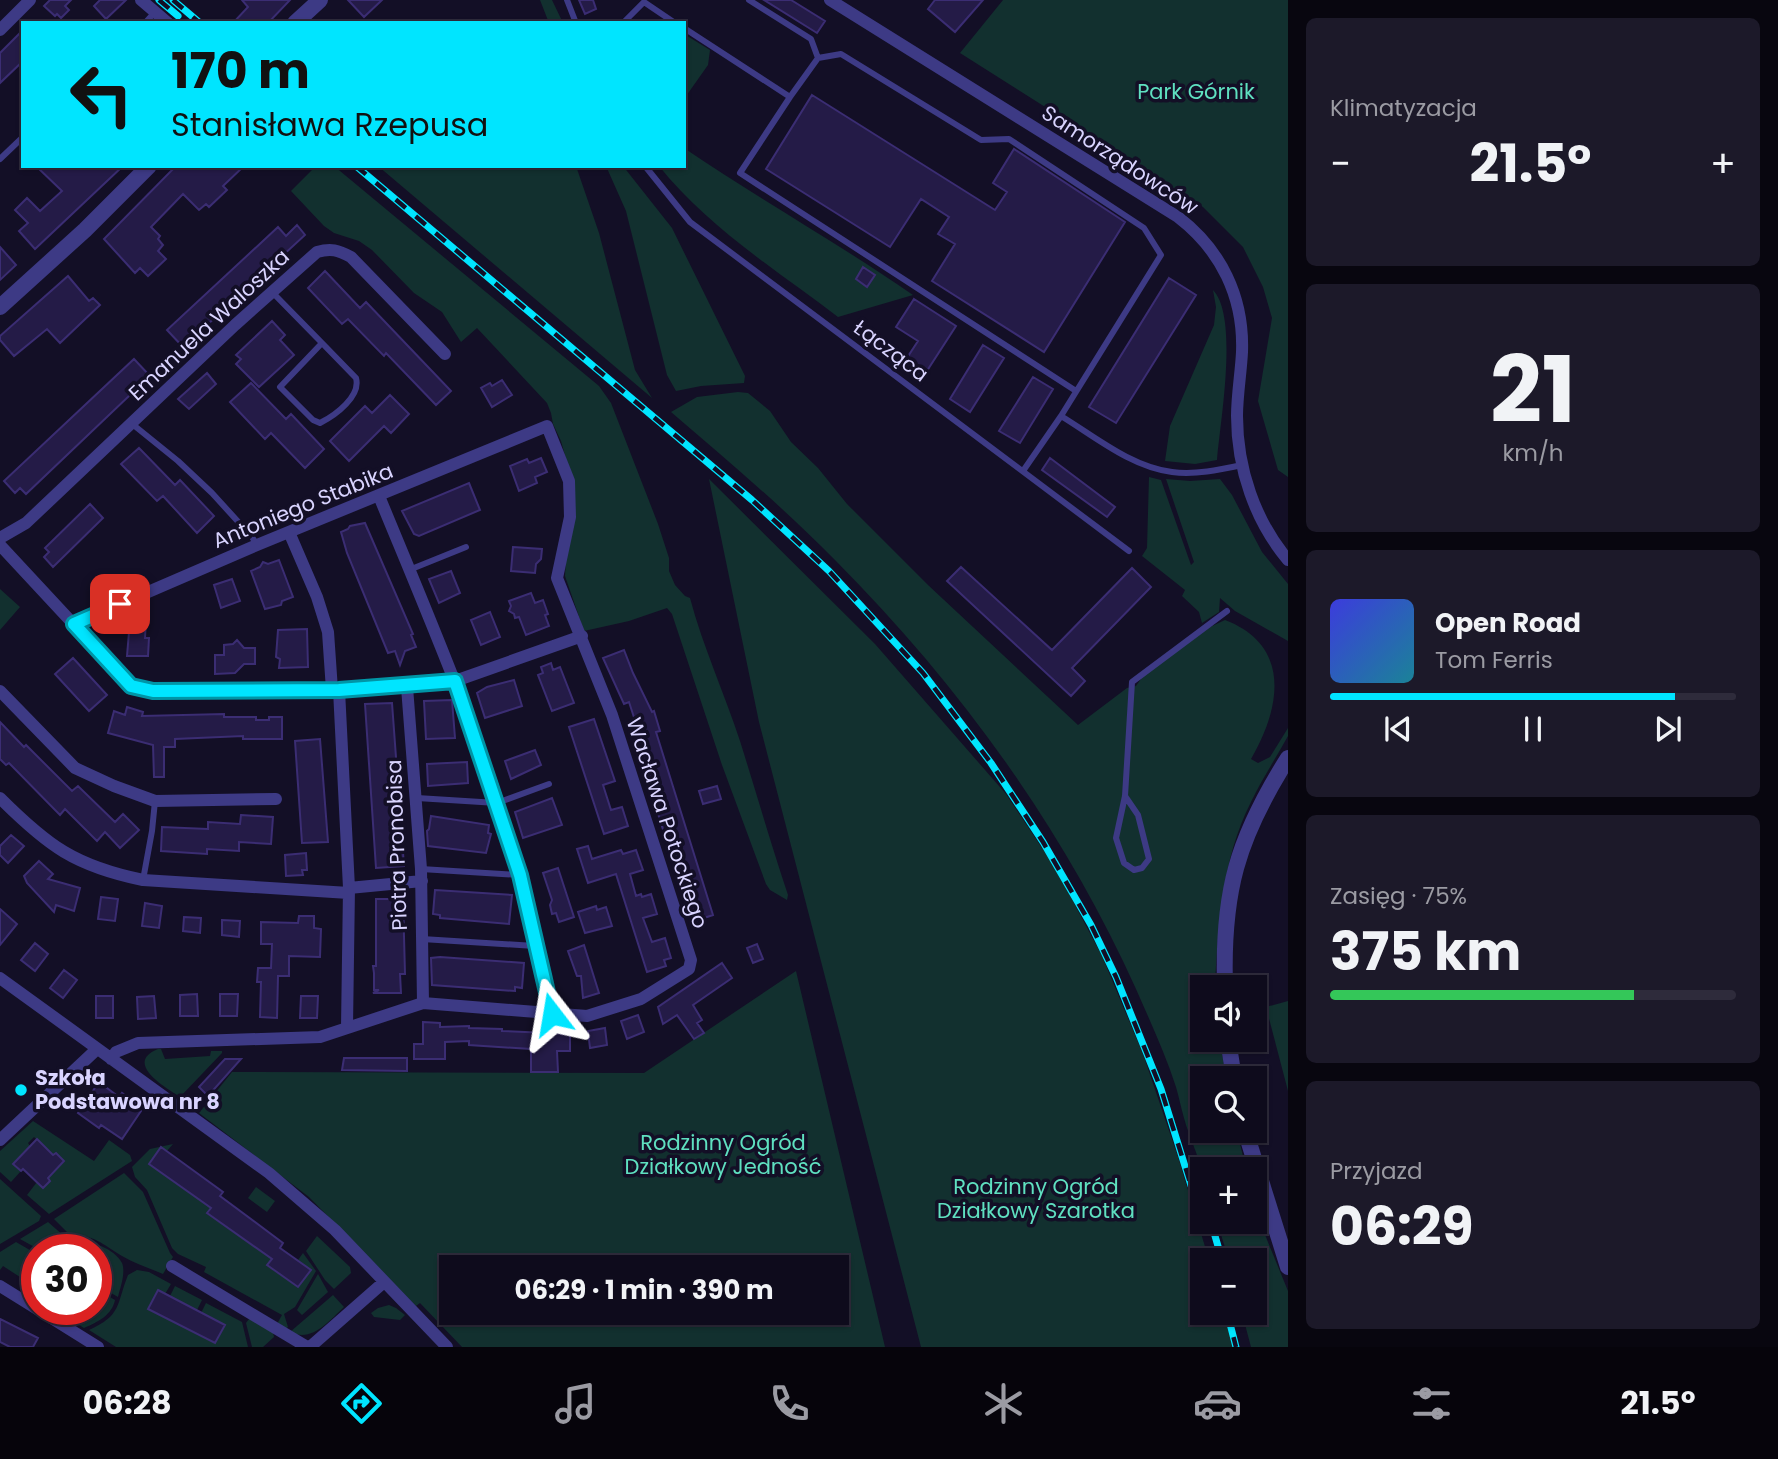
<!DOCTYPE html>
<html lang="pl">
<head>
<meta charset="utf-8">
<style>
  :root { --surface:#0e0b1c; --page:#1c1929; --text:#f1f3f6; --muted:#9b9ba3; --line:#2e2b3b; --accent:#00e5ff }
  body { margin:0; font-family:Poppins,sans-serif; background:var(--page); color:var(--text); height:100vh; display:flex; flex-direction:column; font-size:26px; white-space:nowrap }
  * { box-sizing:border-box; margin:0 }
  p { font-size:23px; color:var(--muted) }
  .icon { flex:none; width:38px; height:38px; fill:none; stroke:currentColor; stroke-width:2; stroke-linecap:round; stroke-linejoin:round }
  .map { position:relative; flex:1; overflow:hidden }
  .panel { display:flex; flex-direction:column; gap:18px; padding:18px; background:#08060f; width:490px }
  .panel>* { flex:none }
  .top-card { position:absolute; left:21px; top:21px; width:665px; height:147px; border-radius:0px; box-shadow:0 2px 5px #0004,0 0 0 2px var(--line); background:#00e5ff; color:#111; overflow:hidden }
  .buttons { position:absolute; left:1190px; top:975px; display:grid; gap:14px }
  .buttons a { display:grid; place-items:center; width:77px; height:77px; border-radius:0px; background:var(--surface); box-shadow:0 2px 5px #0004,0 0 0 2px var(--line); font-size:35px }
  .speed { position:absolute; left:21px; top:1234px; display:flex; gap:14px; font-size:35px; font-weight:700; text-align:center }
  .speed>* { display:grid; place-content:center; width:91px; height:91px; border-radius:50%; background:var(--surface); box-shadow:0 2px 5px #0004,0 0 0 2px var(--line); line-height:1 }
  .speed .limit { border:10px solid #d22; background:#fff; color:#111 }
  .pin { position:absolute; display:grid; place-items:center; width:60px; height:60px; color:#fff; margin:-30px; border-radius:14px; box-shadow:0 4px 10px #0006 }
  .me { position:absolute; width:77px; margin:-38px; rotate:346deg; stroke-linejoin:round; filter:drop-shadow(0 0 5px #0008) }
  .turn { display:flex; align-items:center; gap:24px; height:147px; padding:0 35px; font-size:32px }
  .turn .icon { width:91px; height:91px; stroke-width:2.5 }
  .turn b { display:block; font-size:49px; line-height:60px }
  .big { font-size:52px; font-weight:700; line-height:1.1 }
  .panel .card { flex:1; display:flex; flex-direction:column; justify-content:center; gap:10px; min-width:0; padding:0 24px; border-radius:10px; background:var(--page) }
  .panel .dial { align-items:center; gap:0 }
  .dial b { font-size:91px; line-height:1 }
  .song { display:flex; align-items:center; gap:21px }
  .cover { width:84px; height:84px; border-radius:10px; background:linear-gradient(135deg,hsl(240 70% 55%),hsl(190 70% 35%)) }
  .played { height:7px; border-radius:4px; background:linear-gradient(90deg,var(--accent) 85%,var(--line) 85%) }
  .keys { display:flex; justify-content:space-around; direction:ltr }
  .heat { display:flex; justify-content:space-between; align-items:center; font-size:38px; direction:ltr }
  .charge { height:10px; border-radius:5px; background:linear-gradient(90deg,#34c759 75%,var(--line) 0) }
  .trip { position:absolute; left:439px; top:1255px; width:410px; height:70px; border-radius:0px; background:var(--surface); box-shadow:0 2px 5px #0004,0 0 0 2px var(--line); font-weight:700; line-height:70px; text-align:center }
  .tabs { display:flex; height:112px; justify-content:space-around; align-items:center; background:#06040b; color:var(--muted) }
  .tabs .icon { width:49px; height:49px }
  .tabs .selected { color:var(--accent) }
  .tabs b { font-size:32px; color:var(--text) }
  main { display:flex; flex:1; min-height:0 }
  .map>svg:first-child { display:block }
</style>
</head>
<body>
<main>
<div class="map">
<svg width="1288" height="1347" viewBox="0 0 1288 1347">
  <rect width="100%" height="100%" fill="#130f26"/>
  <path fill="#12302f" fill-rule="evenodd" d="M540,0H552L563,23H549Z
    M1003,0H1288V477L1278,470L1258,401L1272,318L1263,287L1243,247L1203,207L960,53Z
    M684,34L710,50L708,65L684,99Z
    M684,148C759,199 838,243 913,295L838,317C776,270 708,227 659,166H684Z
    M316,166H334L599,386L611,403L658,524L669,558V571L675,585L685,596L690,598C703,647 724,692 740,741C756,792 771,844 788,895L787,900L770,890L766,884L722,765L672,614L667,608L629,621L584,631L565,576L571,477L561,441L553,424L551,413L547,403L477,328L461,342L442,312L414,293L372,250L359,241L334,233L324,226L291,191Z
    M378,166H576L599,233L635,370L652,398Z
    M606,166H623L672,228L745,376L744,383L701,386L676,391L667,375L626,211Z
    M1213,290C1239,317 1220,422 1217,460L1195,464L1165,461L1170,426L1214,325L1216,307Z
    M738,392L748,393L770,411L791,442L818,468L847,504L928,585L1078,725L1127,688L1136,686L1143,676L1210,627L1225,620C1288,644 1284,702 1251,759L1258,763L1270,757L1288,728V736C1276,758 1262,779 1251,802C1222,859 1218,925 1215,987H1202V1040H1220L1226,1078H1202V1130L1237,1131L1246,1169H1202V1173C1198,1153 1189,1137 1184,1118C1181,1108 1179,1097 1176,1087C1165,1053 1150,1021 1136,989C1064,829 960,686 836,561C784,508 727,460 671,412L697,397Z
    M1149,477L1161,480L1191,565L1194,562L1166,479L1190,481L1220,479L1232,495L1262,552L1288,584V641L1235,611L1220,598L1219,612L1202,623L1199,612L1182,596L1185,590L1142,556L1147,548Z
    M709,479L875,644L1006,794L1056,869L1102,956L1143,1054L1178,1157L1209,1260H1202V1312L1225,1313L1233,1347H921L759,722Z
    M0,589L20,607L0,630Z
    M796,971L885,1347H462L420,1303L416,1306L309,1197L199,1113L232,1072L644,1073ZM452,1267H836V1312H452Z
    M1288,1001V1091L1266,1007Z
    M158,1049H161L165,1059L210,1056L211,1051H222V1053L180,1097C166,1088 123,1063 158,1049Z
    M33,1121L94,1161L109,1140L130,1155L132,1161L49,1214L27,1195L37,1182L43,1188L48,1178L64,1162L56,1153L53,1155L34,1137L28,1143L30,1146L13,1163L21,1171L11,1182L0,1172V1151Z
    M173,1144L167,1151L161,1147L149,1164L211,1208L207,1214L272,1259L267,1266L298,1287L311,1270L298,1260L303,1253L316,1271L295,1307L284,1314L288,1327L284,1330L277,1324L282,1315L204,1272L206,1267L178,1254L172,1248L147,1190L135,1177L132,1167L150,1149Z
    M124,1173L143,1192L170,1253L173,1257L163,1274C149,1268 134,1263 122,1256C105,1246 92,1233 71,1236L54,1219Z
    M0,1179L41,1216L39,1221L0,1244Z
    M256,1187L275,1201L267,1212L248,1198Z
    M1255,1202L1261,1225L1288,1291V1347H1251L1242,1313L1255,1312V1260H1229L1217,1222H1255Z
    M48,1222L64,1236L49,1240L38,1249L20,1239Z
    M317,1236L350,1267L351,1273L334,1289L325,1280L306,1251Z
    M77,1239C92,1242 114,1248 122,1263C126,1273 120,1288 118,1297L111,1293L108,1296L115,1300C112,1315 98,1322 84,1328L53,1309H96V1250L42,1249L58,1241Z
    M16,1242L35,1253L23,1279L3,1266L0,1270V1252Z
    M137,1270L149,1272L171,1284L165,1294L158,1290L149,1309L215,1343L225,1325L201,1313L206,1303L242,1322L248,1347H116L89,1330C122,1315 116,1305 128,1275Z
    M318,1274L328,1292L302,1315L297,1310Z
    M175,1286L202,1300L197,1310L170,1296Z
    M333,1295L344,1307C329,1321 312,1343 290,1332Z
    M389,1305L396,1308L405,1315L400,1320L374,1317L371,1313L378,1308Z
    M249,1319L273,1332L274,1337L263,1347H252L246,1323Z"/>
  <path fill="#241b47" stroke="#3b2d73" stroke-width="2" d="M50,0H71L65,6L69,10L61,18L57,14L55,16L44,6Z
    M100,0H126L106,19L94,6Z
    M242,0H290L268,23H233L248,7Z
    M348,0H382L364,17Z
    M579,0H593L596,9L585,14Z
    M764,0H791L825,21L817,33Z
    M935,0H983L955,32L928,9Z
    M23,30V61L0,83V53Z
    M812,95L995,210L1007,192L993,183L1014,149L1125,222L1044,352L932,281L955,244L938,234L949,217L921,199L890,247L766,169Z
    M36,166H123L35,249L19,231L28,223L15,210L27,198L40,211L62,191Z
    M176,166H244L223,186L227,190L209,207L206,204L199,210L183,194L151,227L160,236L158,239L163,245L158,251L166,259L148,276L140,268L135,273L104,239Z
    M297,225L305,235L183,347L167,330L278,227L286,236Z
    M0,247L16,265L0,280Z
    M863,267L875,275L867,287L856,279Z
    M325,271L360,308L366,302L451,391L436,405L386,353L384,356L348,319L342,324L308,288Z
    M68,276L89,301L93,298L100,305L60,343L47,329L14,356L0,340V336Z
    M1169,278L1196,295L1116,423L1089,407Z
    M914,299L956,326L921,380L901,367L918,341L896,327Z
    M272,321L285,335L280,340L294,355L259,387L236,364L241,359L236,355Z
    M983,345L1004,358L970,412L950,399Z
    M134,359L150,376L26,494L20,488L15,493L4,481Z
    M207,373L216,384L189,409L178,399Z
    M1033,377L1053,389L1020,443L999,431Z
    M502,380L512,395L492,407L481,388L490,383L492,386Z
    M251,383L286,419L291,414L324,449L305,468L271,433L265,439L230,402Z
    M390,395L409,414L391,433L384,426L349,461L330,441L365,406L372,413Z
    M139,448L175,485L180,480L214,516L197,533L163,496L157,501L121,464Z
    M541,458L547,472L535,477L537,483L519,491L510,466L527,459L529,463Z
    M1050,458L1115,507L1107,517L1042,470Z
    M469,483L480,510L419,536L414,534L402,511Z
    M90,504L103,518L53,567L44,557L49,552L45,548Z
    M365,523L413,634L411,635L416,647L405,651L400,665L395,651L388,653L347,553L341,532L348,529L350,526Z
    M513,547L542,549L541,559L536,564L535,573L511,571Z
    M279,560L293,597L282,601L281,605L265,609L251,571L260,567L263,562L268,564Z
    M961,567L1052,650L1132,568L1151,587L1072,668L1085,681L1071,696L947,581Z
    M451,571L460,593L439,603L429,579Z
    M232,579L240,601L221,608L214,585Z
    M531,593L535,603L543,600L548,614L545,615L549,626L526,635L519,617L515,618L514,614L509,611L511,606L509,601Z
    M490,612L500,637L481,645L471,620Z
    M130,620H146L145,638H149L148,656H127Z
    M307,629L308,667L279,668L280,659L276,657L278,630Z
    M237,640L244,648H255V664H244L235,673L215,674V655H224V645L233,644Z
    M624,650L633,673L652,712L654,711L660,731L656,732L713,915L692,922L638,750L644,748L629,702L624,704L603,658Z
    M73,658L107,695L89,711L55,674Z
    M551,663L553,670L560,667L574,703L552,711L538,675L543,673L541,667Z
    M514,680L522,706L485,718L477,693L487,687Z
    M452,700L455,738L426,739L424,701Z
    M392,703L404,866L376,868L365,704Z
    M127,707L143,712L142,716L224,714V717H256V720H269V717H282V739H243V736L175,739V747H164V777H154L153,745L108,733L114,711L125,715Z
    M594,719L615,781L603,785L611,810L622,807L628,826L604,834L569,727Z
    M0,722L24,747L26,745L72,791L78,786L115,822L123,814L139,830L120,848L105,832L97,841L65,809L60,815L9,763L6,765L0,759Z
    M320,739L328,842L302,843L295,741Z
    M535,750L541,765L511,779L505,761Z
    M467,762L468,783L428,786L427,764Z
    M717,786L721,799L703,804L699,791Z
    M552,798L562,825L523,838L515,812Z
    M241,815L273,817L271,844L239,842V851L207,849V854L161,851L162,827L208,829V822L240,824Z
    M431,816L489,825L488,833L491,834L486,853L428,846L427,831L429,829Z
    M11,835L24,846L8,863L0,855V846Z
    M588,846L592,859L621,850L623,854L636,850L643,870L630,874L636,896L641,894L642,897L651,894L657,914L643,918L652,942L665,938L671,958L664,960L666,966L647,972L616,874L588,883L577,849Z
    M306,853L307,870H302L303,875L286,876L285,855Z
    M39,861L53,874L48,879L80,888L74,911L56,905L54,912L27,883L24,876Z
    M558,868L574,917L559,922L556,913L552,914L550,905L552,900L543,873Z
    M435,890L512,895L509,924L440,918V915L433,914Z
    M101,897L118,899L115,921L98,919Z
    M376,899H403L405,974H400L401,993H373L379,990H374V973L373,966H376Z
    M145,903L162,906L159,928L142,926Z
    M596,906L597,910L606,907L612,926L585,933L578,912Z
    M0,909L17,924L0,945Z
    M299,916H314V928L321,929L320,957L289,956V976H278L277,1018L260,1017L261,982H257L258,968H271L272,944H261V922L298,923Z
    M184,917L201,918L200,933L183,931Z
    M222,920L240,921L239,937L222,935Z
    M35,943L48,954L35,971L21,960Z
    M757,944L763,959L753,963L747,948Z
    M584,945L599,993L583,998L581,976H577L568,951Z
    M440,957L524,963L522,988L515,987V991L432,985L431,958Z
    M722,963L732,978L693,1005L702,1020L697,1023L704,1033L694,1039L677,1015L663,1024L658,1007Z
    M64,970L77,980L63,998L50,988Z
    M197,994L198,1016H180V995Z
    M220,994H238L237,1016H220Z
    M96,996H113V1018H96Z
    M154,996L156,1018L138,1019L137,997Z
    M301,996H318L317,1018H300Z
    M638,1015L644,1032L627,1039L621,1021Z
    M423,1022L440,1023V1027L469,1026V1028L502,1029V1031L570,1034V1051H557L558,1072H531V1049L469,1045V1041L445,1042V1059H414V1044H423Z
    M605,1028L607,1045L590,1048L588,1031Z
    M344,1058H407V1071L342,1070Z
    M225,1059H241L208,1096L199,1087Z
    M99,1082L119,1097L122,1093L143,1108L122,1139L101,1125L99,1128L78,1113Z
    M37,1139L53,1155L56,1153L64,1161L48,1178L50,1181L43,1188L23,1169L21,1171L13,1164Z
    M161,1147L223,1192L220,1196L283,1243L280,1248L311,1270L298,1287L267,1265L272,1259L207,1213L211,1208L149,1164Z
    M158,1290L225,1325L215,1343L148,1309Z
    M0,1319L38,1338L33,1347H10L0,1342Z"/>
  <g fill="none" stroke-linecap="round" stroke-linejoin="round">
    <path stroke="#3d3a85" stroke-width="6" d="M567,0L576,23
      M749,0L811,39L818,58
      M145,23L155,12
      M623,23L644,2L675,23
      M684,28L790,97L818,58L841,54L981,140L1009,139L1144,228L1161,255L1061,416
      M790,97L740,173L1076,391
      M0,159L23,137
      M645,166L690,222L1129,551
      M273,293L322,343L280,387L313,420L320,423C336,415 361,396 356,378L322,343
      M131,423L178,461L212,493L252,537L257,545
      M1023,471L1061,416C1094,436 1131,467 1172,472C1195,475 1219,470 1242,465
      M409,570L466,547
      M1125,796L1138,815L1149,859L1142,868L1134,870L1124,863L1116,838L1125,796L1132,682L1227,611
      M417,798L497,803L549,784
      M421,869L520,875
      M143,880L152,831L155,801
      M422,939L535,946"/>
    <path stroke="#3d3a85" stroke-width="12" d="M141,0L168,23
      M830,0L1178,217C1221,250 1244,297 1242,352C1241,373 1237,395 1237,416C1237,468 1255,521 1288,560
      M0,30L30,0
      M379,496C430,620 484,744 520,874C532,920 540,968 552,1014
      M289,532L317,597L328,632L332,690
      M0,538L26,523L235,325L317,252C331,248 338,250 351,257L445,354
      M0,545L131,686L153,691L339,690L455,681L582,636
      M74,624L257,545L547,426L569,481L570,517L557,578L612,715L691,960L689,969L641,999L587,1016L423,1003L320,1037L138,1043L116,1052L111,1059
      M407,687L421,869L423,1003
      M339,690L349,888L347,1027
      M0,691L75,768L114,786L155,801L276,799
      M0,798C48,846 75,866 143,880L349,893
      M349,888L422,881
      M0,978L269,1173L335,1230L447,1347
      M0,1140L97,1049
      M172,1266L307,1347
      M0,1286L37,1309
      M37,1309L98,1347
      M310,1347L384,1282"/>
    <path stroke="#3d3a85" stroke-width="16" d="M295,23L320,0
      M0,307L85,230L149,166
      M1225,987C1222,892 1237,839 1288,758
      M1228,1040L1234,1078
      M1245,1130L1288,1267"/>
    <defs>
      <path id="rail" d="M159,0L178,16
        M173,0L200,23
        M356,166L752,500L829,571L923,673L991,763L1043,842L1091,925L1116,977L1161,1089L1202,1221
        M1211,1222L1222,1260
        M1227,1312L1236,1347"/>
    </defs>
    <use href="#rail" stroke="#00e5ff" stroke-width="7"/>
    <use href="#rail" stroke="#130f26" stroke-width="4.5" stroke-dasharray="13" stroke-linecap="butt"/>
  </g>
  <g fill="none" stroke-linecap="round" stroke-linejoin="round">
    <defs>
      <path id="route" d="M120,604L74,624L131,686L153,691L339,690L455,681L520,875L552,1014"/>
    </defs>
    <use href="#route" stroke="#0095a6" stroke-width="18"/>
    <use href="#route" stroke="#00e5ff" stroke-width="12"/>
  </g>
  <circle fill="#00e5ff" stroke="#130f26" stroke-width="2.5" cx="21" cy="1090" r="7"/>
  <g text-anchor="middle" stroke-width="7" stroke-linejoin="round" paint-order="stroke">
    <g font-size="21" fill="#5fe0c0" stroke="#130f26">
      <text x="1196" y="99">Park Górnik</text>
      <text x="723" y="1150">Rodzinny Ogród<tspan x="723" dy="24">Działkowy Jedność</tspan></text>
      <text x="1036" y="1194">Rodzinny Ogród<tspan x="1036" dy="24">Działkowy Szarotka</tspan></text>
    </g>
    <g font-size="21" fill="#d9d4ff" stroke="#130f26">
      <text transform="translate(1120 160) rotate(33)" y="7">Samorządowców</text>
      <text transform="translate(209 325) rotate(-43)" y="7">Emanuela Waloszka</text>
      <text transform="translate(891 351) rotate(37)" y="7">Łącząca</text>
      <text transform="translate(303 506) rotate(-22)" y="7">Antoniego Stabika</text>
      <text transform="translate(667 823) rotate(72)" y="7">Wacława Potockiego</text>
      <text transform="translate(397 845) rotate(-92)" y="7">Piotra Pronobisa</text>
    </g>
    <g font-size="21" font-weight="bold" fill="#d9d4ff" stroke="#130f26" text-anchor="start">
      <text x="35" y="1085">Szkoła<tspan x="35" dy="24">Podstawowa nr 8</tspan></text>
    </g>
  </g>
</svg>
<div class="buttons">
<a><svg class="icon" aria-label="sound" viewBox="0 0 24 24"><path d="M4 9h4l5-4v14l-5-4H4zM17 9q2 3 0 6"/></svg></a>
<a><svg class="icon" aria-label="search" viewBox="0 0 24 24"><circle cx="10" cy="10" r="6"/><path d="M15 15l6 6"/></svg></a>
<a>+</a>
<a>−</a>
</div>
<div class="speed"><div class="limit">30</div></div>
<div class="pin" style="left:120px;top:604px;background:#d93025"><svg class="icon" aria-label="arrive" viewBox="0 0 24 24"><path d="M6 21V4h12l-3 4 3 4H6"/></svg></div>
<svg class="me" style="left:552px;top:1014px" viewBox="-20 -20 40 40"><path d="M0-17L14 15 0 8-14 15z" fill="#00e5ff" stroke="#fff" stroke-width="4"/></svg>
<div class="trip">06:29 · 1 min · 390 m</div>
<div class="top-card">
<div class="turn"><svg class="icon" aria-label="left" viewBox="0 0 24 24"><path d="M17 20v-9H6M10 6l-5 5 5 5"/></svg><div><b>170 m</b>Stanisława Rzepusa</div></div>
</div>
</div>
<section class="panel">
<div class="card"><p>Klimatyzacja</p>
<div class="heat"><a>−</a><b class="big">21.5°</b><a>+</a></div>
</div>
<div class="card dial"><b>21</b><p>km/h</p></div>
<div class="card">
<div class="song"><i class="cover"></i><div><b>Open Road</b><p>Tom Ferris</p></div></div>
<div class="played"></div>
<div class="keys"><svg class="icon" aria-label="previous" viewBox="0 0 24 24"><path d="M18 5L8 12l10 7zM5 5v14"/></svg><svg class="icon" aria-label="pause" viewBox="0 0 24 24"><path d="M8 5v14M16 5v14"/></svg><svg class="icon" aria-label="next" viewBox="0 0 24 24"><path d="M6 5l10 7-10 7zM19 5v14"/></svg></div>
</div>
<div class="card"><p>Zasięg · 75%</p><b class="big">375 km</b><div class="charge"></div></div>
<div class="card"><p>Przyjazd</p><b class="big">06:29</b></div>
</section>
</main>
<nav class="tabs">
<b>06:28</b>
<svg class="icon selected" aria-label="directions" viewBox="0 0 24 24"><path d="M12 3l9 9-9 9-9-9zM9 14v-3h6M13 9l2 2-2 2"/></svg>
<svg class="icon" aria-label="music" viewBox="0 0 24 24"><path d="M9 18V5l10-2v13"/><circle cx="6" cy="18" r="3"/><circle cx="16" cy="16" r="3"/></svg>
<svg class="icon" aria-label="phone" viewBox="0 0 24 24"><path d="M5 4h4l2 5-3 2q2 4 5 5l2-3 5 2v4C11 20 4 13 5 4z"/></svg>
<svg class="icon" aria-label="climate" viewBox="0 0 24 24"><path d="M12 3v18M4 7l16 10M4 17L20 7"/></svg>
<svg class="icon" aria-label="car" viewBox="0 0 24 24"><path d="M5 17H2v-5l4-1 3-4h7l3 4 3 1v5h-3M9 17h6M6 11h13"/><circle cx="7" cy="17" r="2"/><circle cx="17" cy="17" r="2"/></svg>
<svg class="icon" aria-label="filters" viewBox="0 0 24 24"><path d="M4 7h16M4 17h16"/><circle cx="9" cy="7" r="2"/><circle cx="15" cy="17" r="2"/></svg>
<b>21.5°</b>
</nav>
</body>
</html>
